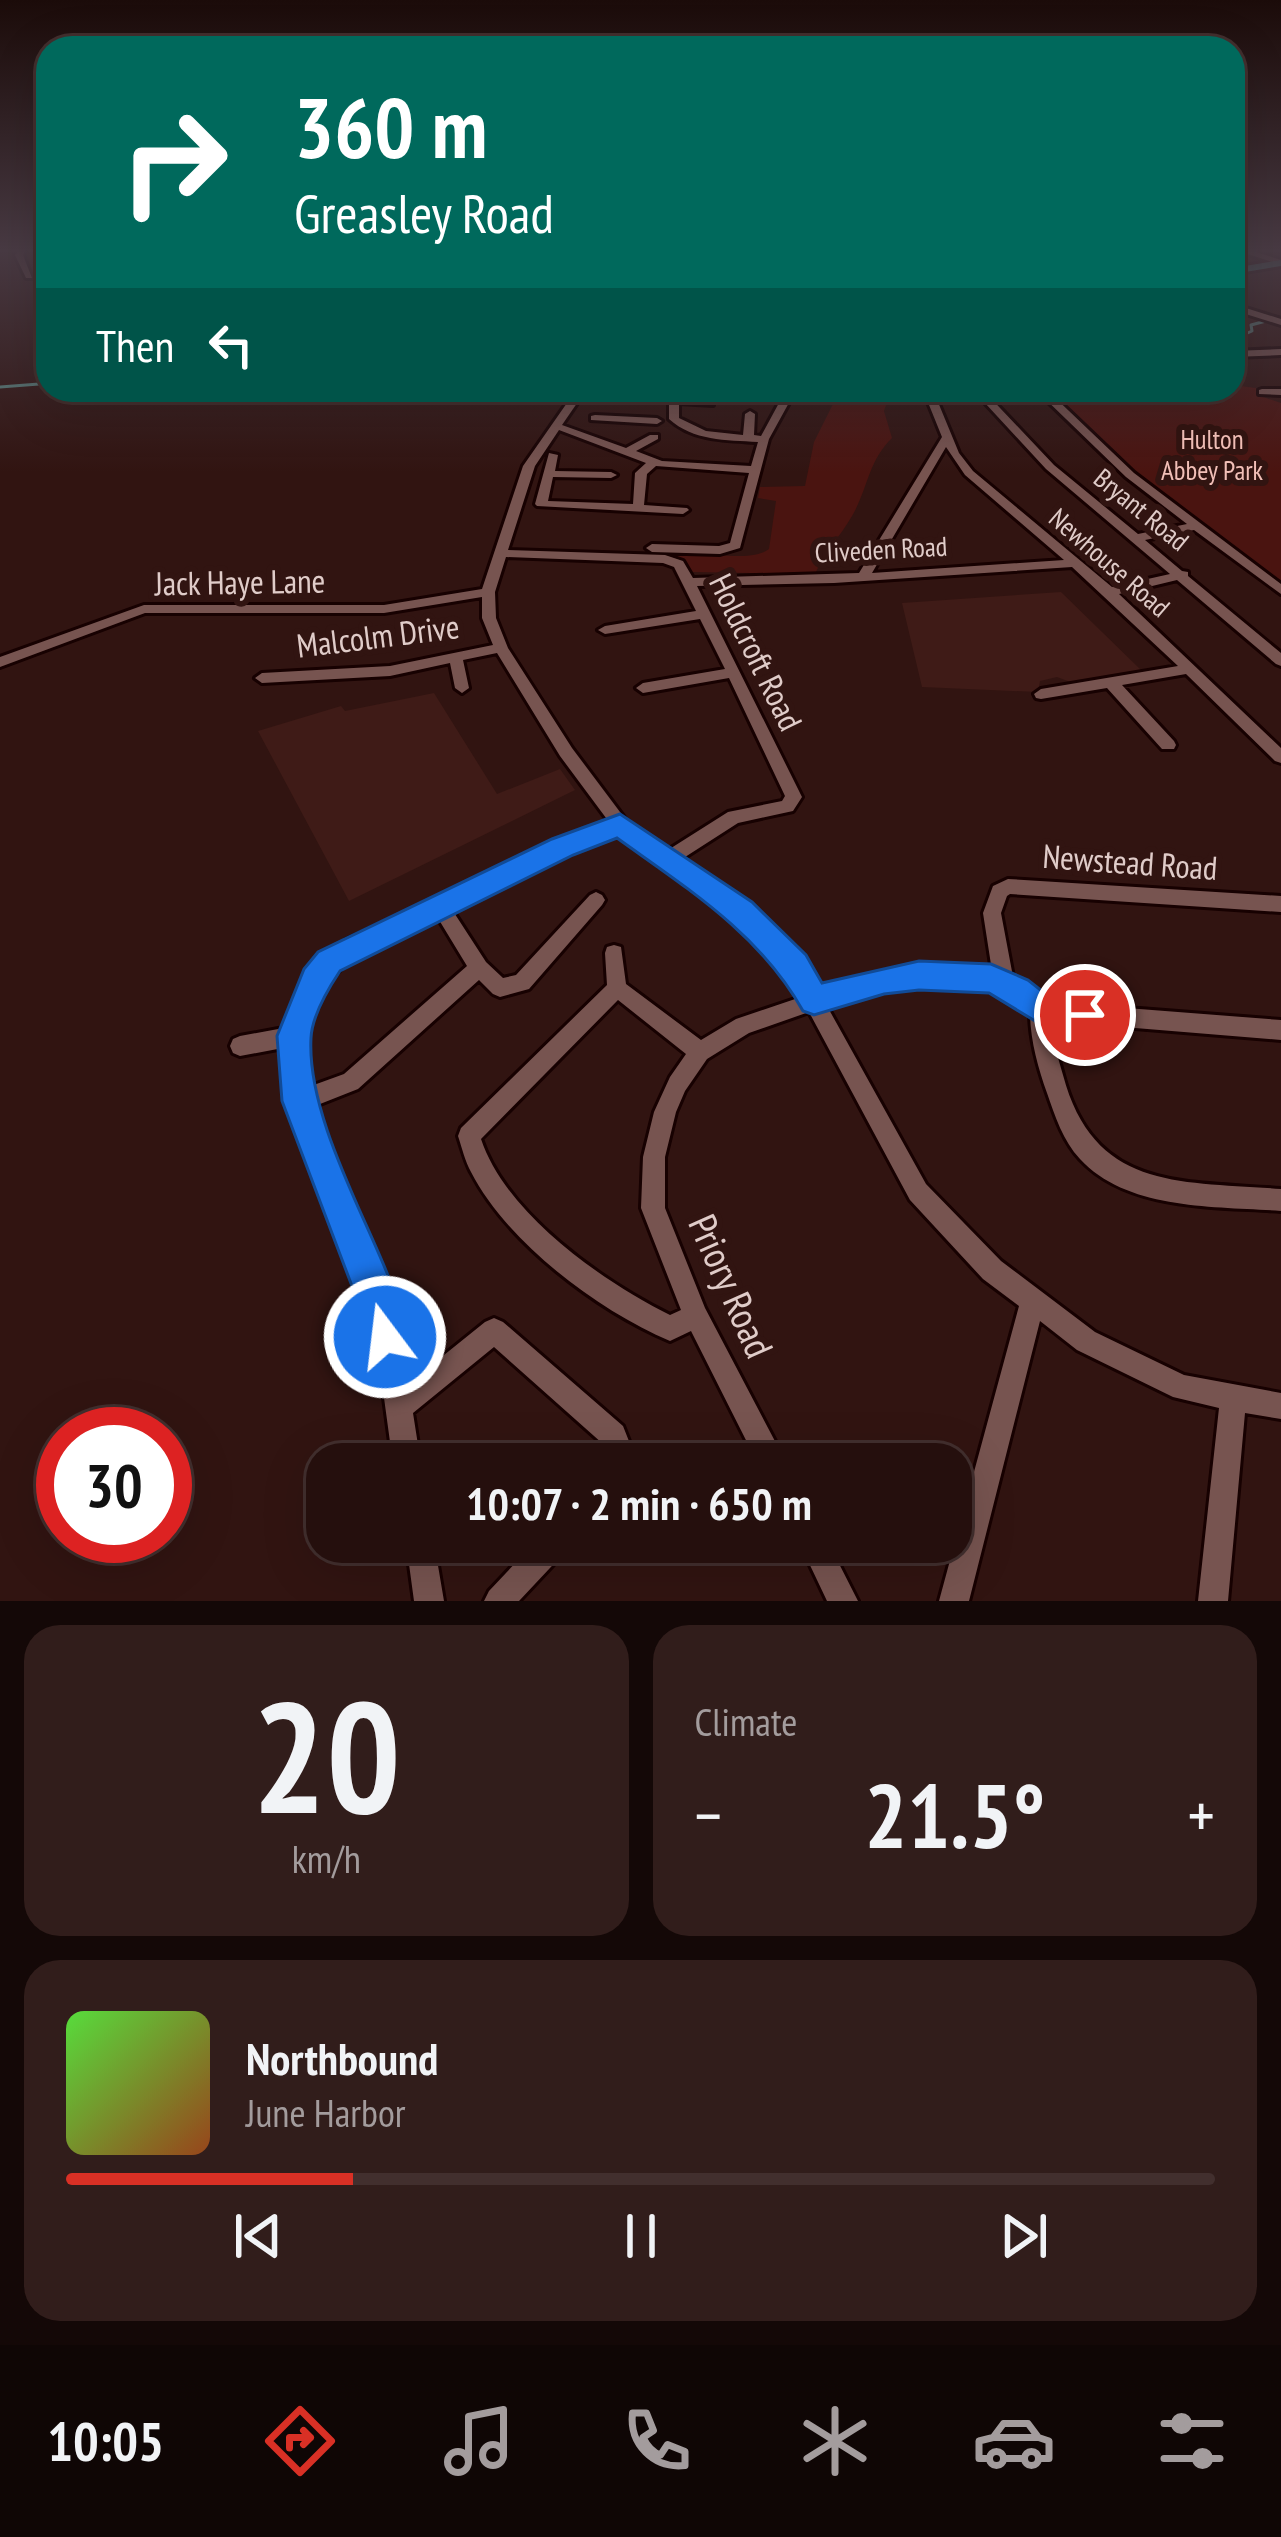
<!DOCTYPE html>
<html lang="en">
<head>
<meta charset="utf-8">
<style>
  :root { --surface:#250f0d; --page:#311d1b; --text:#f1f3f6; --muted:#a39c9d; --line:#422f2e; --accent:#d93025 }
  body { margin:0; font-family:"PT Sans Narrow",sans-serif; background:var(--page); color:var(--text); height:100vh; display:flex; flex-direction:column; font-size:45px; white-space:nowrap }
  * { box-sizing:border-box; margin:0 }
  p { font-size:39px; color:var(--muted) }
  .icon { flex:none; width:66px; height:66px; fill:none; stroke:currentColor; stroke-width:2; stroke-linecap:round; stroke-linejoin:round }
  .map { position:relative; height:1601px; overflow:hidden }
  .sheet { display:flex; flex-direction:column; gap:24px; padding:24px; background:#140807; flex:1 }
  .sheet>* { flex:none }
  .hud { position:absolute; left:36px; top:36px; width:1209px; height:366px; border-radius:36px; box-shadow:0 12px 48px #0002,0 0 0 3px var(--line); background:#00695c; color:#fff; overflow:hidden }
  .speed { position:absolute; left:36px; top:1407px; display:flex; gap:24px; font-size:60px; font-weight:700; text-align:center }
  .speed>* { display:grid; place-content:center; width:156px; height:156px; border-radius:50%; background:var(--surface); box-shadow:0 12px 48px #0002,0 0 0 3px var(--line); line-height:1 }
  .speed .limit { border:18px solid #d22; background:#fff; color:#111 }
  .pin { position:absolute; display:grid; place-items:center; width:102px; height:102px; color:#fff; margin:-51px; border:6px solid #fff; border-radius:50%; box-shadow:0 3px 12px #0007 }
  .me { position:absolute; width:132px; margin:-66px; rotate:345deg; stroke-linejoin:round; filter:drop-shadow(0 0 9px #0008) }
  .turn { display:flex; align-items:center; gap:42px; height:252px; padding:0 60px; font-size:54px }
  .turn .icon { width:156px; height:156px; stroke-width:2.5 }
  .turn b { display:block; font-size:84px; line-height:102px }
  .then { display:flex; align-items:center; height:114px; padding:0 60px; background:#0003; gap:24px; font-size:45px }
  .big { font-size:90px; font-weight:700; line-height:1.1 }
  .sheet .tile { flex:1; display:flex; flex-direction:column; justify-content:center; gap:18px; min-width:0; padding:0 42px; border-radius:36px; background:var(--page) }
  .sheet .dial { align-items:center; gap:0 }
  .dial b { font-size:156px; line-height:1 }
  .song { display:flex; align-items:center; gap:36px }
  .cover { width:144px; height:144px; border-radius:18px; background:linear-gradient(135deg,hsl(110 70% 55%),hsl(20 70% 35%)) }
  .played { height:12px; border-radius:6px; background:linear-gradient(90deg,var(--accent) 25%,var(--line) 25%) }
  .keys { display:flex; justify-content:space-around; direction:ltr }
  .heat { display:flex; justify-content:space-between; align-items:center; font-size:66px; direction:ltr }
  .sheet .tiles { flex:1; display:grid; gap:24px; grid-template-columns:1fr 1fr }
  .tile:last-child { grid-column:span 2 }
  .trip { position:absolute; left:306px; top:1443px; width:666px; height:120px; border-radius:36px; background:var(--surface); box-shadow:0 12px 48px #0002,0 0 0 3px var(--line); font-weight:700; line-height:120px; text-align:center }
  .menu { display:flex; height:192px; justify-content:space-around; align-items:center; background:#0f0605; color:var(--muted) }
  .menu .icon { width:84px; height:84px }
  .menu .selected { color:var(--accent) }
  .menu b { font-size:54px; color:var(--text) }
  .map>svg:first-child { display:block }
</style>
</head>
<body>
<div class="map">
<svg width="1281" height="1601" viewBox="0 0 1281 1601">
  <rect width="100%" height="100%" fill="#311411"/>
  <path fill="#3f1b17" d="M1061,592L1141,670L1073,683L1057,677L1040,681L1038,692L922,687L902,603Z
    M434,693L497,794L560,769L575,790L349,901L258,731L341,706L345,711Z"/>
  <path fill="#4a1410" d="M1233,385L1256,388L1257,395L1281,403V588L1134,475L1044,390H1233Z
    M855,390H891L884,411L892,438C868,461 868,489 852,516C840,537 825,551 815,574L692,572L670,551C695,552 751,563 769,549L776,501L758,498L760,487L805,486L814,442L834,402L851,403Z"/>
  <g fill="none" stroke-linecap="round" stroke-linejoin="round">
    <path stroke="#5b8782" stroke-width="3" d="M1234,339L1252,331L1251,325L1266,321
      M0,387L39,384"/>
    <defs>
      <path id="minor" d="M11,248H26L23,255L32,278H26L15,255L18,251Z
        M1244,248L1281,260V265L1233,249Z
        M1233,304L1281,319V325L1233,310Z
        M1281,349V355L1233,357V351Z
        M1262,389H1281V395L1259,394V390Z
        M576,390H614L669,396L674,393L679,397L709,400L713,401V405L679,403V418L706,431L743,435L745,414L750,411L755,414L754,435L761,436L786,390H796L769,439L740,548L720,554L652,552L646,548L652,544L719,546L730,543L749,473L656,466L647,474L644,505L687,508L689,510L683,514L537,506L535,504L549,453L558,455L555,471L611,472L617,475L611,478L553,477L548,501L633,504L635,473L646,463L559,430L535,466L508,550L665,555L683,561L693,578L859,573L942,437L923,390H933L959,453L973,471L1112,587L1170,574L1046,469L973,390H983L1054,465L1138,534L1187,524L1126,477L1036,390H1047L1134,473L1281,584V594L1194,530L1145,540L1182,571L1188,572V576L1281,653V666L1276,664L1177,580L1119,594L1281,748V763L1275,761L1186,674L1122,685L1174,741L1176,745L1174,749H1162L1107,688L1041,699L1036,698L1034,694L1041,689L1178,666L1072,567L834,583L697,586L802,797L793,811L738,823L682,859C739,899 784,928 819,991L884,971L919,966L992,971L983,913L993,886L1008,879L1281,896V912L1010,894L1007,896L1001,913L1014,982L1049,1002L1281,1020V1040L1050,1021C1052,1039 1058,1057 1063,1075C1094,1192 1182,1181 1281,1189V1211C1216,1206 1128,1211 1080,1159C1063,1141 1055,1116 1047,1093C1038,1068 1030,1039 1030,1012L988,988L919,984L884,989L827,1006L926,1184L1001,1261L1095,1332L1184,1375L1281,1393V1419L1245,1413L1228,1601H1198L1219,1408L1173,1397L1077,1350L1040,1321L969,1601H939L1019,1306L983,1279L910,1200L809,1012L749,1033L707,1059L685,1091L676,1112L665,1157V1208L705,1308L787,1464H758L691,1331L670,1341C597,1310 507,1242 471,1172C465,1161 462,1148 458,1136L461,1128L607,985L605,953L607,947L614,945L621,947L626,984L701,1040L736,1019L801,997C770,940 718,904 667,867L659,866L657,860L618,833L569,852L451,908L486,962L503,978L516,975L590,895L596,892L602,895L605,900L602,905L529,989L500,997L493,994L479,980L358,1089L315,1106L333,1163L389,1300L408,1384L485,1322L494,1318L503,1322L623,1426L638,1464H610L603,1444L494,1347L413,1413L421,1464H393L379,1361L365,1300L311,1164L289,1101C293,1085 287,1064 288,1047L240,1056L233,1053L230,1046L233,1039L240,1036L289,1027L310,974L346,940L557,842L609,822L560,756L497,653L463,660L469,688L462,693L455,688L450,663L390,676L262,683L255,678L262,673L390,666L493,645L482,618V597L384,613H145L0,667V657L144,605H384L482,589L523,466ZM584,393L669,402V419C693,441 726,440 758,442L751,466L662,461L636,451L658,439V435H650L626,448L562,425ZM946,447L965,475L1064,560L872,573ZM506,557L663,563L674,567L696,611L605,626L598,630L605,634L700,619L725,669L643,683L636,688L643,693L729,678L785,796L782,801L728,812L668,850L626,820L572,748L508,648L496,618L495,592ZM436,915L467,966L344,1074L311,1086C301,1032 313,986 359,953C381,937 411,927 436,915ZM618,1000L686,1054L670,1077L654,1112L643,1157L641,1208L681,1310L670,1315C602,1281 506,1214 481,1139Z
        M839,390H858L859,391L854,394Z
        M595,415L657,418L662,421L657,424L591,420V416Z
        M406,1542H434L444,1601H414Z
        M535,1542H569L565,1552L519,1601H484L489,1591Z
        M799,1542H828L858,1601H827Z"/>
      <path id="highway" d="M1281,260V266L1233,274V268Z"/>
    </defs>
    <use href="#minor" stroke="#170101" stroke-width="6"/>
    <use href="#highway" stroke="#170101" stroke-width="6"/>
    <use href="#minor" fill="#775450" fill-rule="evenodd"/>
    <use href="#highway" fill="#3aa69d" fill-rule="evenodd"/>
  </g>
  <linearGradient id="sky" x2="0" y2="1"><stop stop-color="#1b0b09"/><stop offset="0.53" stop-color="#483a43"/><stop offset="1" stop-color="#483a43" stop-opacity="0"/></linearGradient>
  <rect width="1281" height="472" fill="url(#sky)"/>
  <path fill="#1a73e8" stroke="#114b97" stroke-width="3" d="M620,814L752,902L806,955L822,983L919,961L991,964L1028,980L1047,995L1097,1004L1102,1015L1097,1026L1085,1030L1040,1024L989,993L919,990L884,994L814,1015L803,1011C760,934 688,889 617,838L573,855L340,971C328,989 312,1016 311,1038C307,1112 360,1206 387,1273C397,1299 410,1326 400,1352L385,1358L370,1352L358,1302L282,1101L277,1036L304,969L318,952L552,839Z"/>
  <g text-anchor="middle" stroke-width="12" stroke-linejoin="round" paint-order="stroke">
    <g font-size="27" fill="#f1bfb7" stroke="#311411">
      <text x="1212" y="449">Hulton<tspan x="1212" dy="31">Abbey Park</tspan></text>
    </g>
    <g font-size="27" fill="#e0ccc9" stroke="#311411">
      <text transform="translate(1141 510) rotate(39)" y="9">Bryant Road</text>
      <text transform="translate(881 550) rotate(-3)" y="9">Cliveden Road</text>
      <text transform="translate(1109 563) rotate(41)" y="9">Newhouse Road</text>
    </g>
    <g font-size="33" fill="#e0ccc9" stroke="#311411">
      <text transform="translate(240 582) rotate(-1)" y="12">Jack Haye Lane</text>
      <text transform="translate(378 636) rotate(-7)" y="12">Malcolm Drive</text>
      <text transform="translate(756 652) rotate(64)" y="12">Holdcroft Road</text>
      <text transform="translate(1130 862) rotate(4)" y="12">Newstead Road</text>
    </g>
    <g font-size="39" fill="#e0ccc9" stroke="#311411">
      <text transform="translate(731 1286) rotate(66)" y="14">Priory Road</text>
    </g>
  </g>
</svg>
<div class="speed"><div class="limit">30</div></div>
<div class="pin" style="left:1085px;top:1015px;background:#d93025"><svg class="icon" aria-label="arrive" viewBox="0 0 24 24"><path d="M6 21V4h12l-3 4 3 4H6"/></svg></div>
<svg class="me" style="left:385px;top:1337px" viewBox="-20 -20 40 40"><circle r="17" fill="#1a73e8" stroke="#fff" stroke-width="3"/><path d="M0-11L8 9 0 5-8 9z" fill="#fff"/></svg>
<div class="trip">10:07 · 2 min · 650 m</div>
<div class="hud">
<div class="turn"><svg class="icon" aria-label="right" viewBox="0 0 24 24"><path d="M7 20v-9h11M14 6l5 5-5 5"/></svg><div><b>360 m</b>Greasley Road</div></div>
<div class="then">Then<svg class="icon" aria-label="left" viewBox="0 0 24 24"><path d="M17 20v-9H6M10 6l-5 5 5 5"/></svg></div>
</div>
</div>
<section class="sheet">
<div class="tiles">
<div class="tile dial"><b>20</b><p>km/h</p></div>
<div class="tile"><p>Climate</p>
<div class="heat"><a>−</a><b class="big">21.5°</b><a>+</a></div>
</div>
<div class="tile">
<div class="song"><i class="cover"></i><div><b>Northbound</b><p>June Harbor</p></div></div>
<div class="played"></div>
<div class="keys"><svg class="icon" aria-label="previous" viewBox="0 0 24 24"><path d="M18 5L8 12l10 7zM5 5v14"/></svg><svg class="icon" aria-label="pause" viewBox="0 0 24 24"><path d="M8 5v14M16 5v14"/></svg><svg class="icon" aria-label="next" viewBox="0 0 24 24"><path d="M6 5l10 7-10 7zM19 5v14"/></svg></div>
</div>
</div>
</section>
<nav class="menu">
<b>10:05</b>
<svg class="icon selected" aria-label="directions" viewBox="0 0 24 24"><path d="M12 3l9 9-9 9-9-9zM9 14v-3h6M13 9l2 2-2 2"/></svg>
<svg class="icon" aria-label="music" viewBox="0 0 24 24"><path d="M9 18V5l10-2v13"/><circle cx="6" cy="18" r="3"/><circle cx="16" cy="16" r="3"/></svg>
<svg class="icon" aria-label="phone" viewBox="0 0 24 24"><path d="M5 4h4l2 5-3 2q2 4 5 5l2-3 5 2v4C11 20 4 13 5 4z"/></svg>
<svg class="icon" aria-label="climate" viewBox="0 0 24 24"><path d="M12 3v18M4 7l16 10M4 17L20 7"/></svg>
<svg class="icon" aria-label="car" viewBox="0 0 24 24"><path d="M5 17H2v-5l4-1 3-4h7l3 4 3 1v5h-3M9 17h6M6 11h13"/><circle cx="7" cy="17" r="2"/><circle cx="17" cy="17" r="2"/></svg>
<svg class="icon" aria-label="filters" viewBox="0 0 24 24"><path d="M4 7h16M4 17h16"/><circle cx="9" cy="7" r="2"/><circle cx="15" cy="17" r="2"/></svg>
</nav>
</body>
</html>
